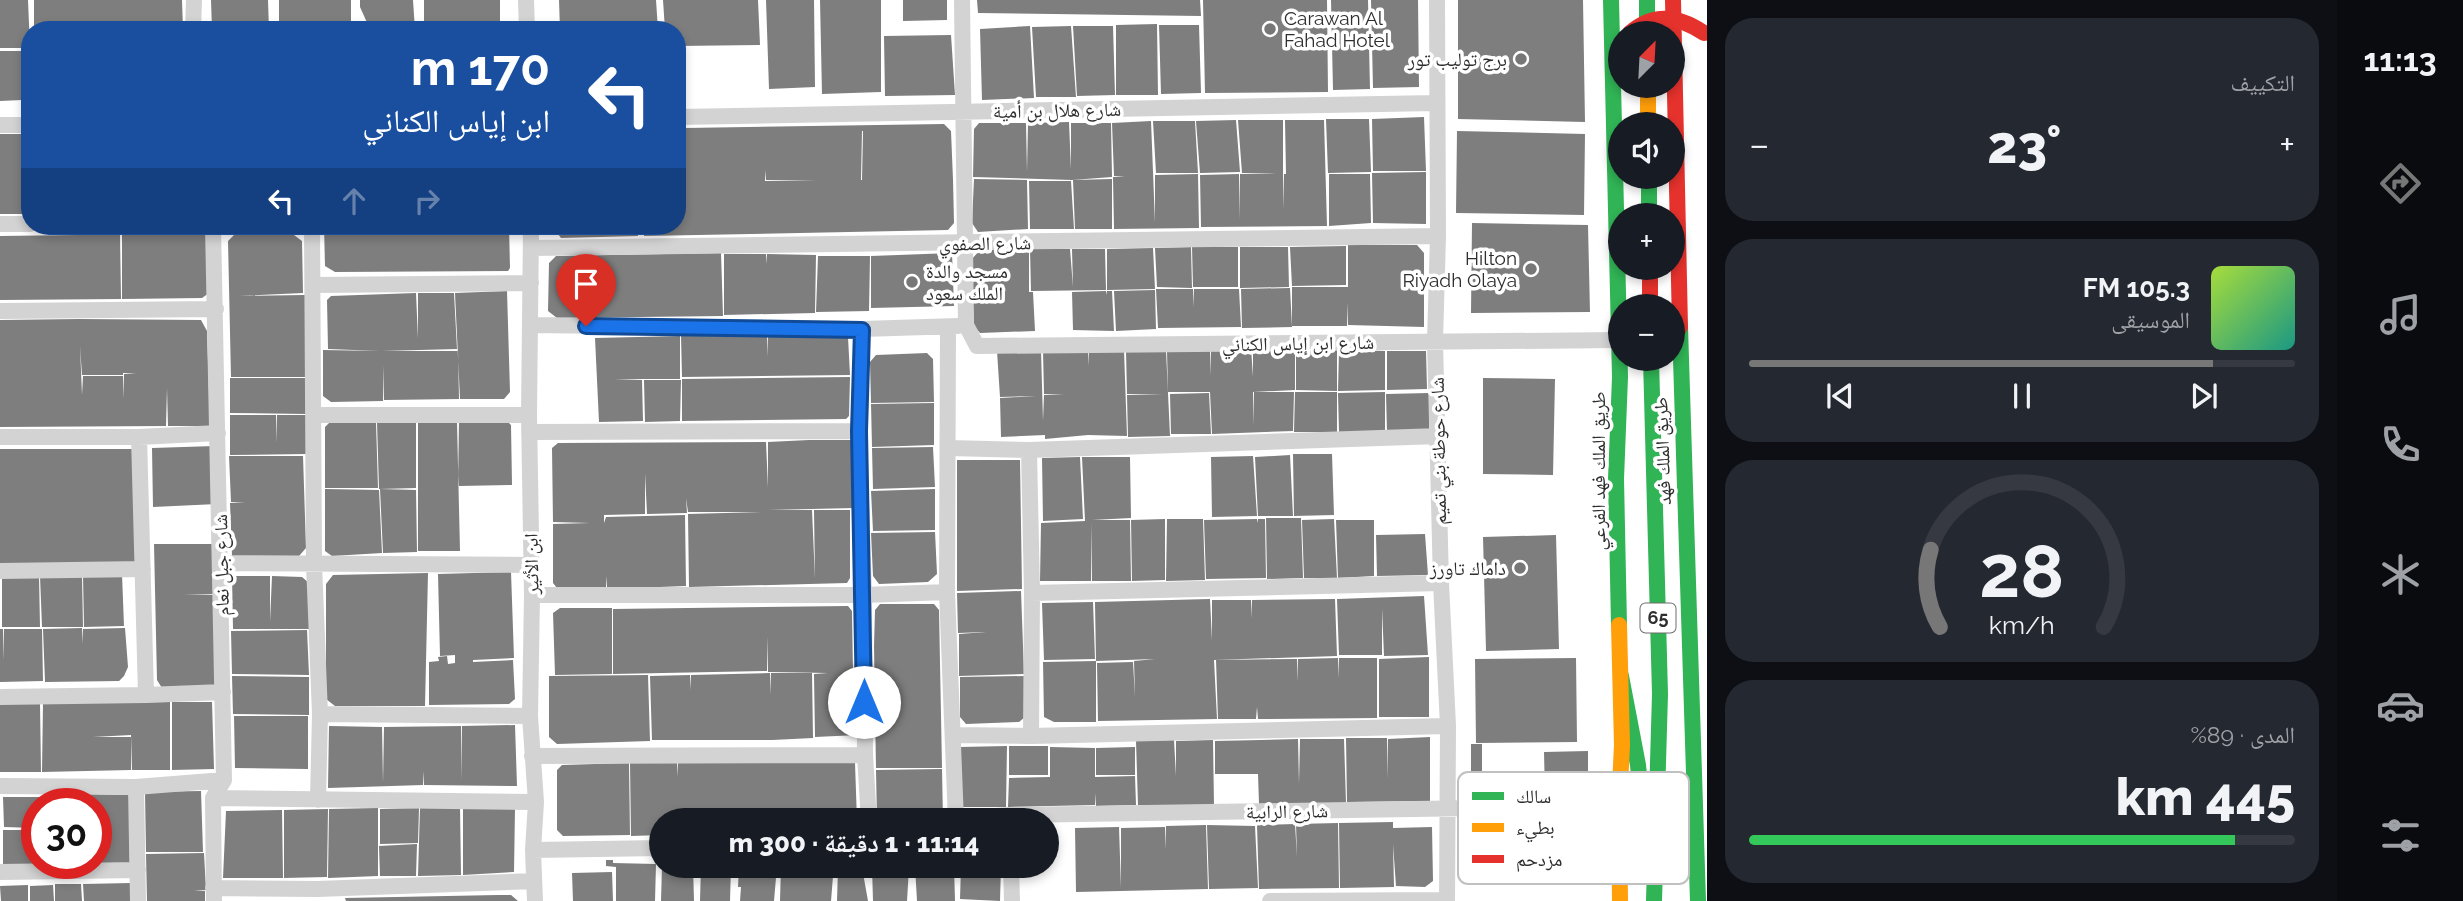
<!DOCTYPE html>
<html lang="ar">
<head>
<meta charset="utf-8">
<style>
  :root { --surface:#171b24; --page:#242831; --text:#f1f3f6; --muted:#9ea1a6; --line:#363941; --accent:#777 }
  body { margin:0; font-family:Raleway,"Noto Naskh Arabic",sans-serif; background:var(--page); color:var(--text); direction:rtl; height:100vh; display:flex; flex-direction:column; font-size:26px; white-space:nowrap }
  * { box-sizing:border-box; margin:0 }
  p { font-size:23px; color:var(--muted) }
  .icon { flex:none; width:38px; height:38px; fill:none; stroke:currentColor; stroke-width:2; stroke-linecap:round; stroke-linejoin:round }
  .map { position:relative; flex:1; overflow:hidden; direction:ltr }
  .panel { display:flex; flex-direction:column; gap:18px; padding:18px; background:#0d0f14; width:630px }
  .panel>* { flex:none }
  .hud { position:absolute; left:21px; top:21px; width:665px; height:214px; border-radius:28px; box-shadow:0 4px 10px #0003; direction:rtl; background:#1a4fa0; color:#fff; overflow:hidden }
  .needle { width:46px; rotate:24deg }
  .buttons { position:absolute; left:1608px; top:21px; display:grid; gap:14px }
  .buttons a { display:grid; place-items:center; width:77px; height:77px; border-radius:50%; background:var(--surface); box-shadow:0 4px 10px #0003; font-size:35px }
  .speed { position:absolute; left:21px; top:788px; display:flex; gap:14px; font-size:35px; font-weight:700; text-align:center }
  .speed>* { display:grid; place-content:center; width:91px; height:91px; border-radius:50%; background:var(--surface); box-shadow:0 4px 10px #0003; line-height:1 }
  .speed .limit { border:10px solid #d22; background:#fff; color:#111 }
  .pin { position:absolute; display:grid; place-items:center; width:60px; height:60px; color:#fff; margin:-72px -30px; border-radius:50% 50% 50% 0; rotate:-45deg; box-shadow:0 0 7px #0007 }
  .pin .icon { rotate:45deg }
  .me { position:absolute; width:77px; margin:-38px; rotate:0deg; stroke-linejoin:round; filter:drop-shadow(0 0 5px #0008) }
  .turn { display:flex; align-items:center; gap:24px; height:147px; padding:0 21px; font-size:32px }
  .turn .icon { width:91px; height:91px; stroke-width:2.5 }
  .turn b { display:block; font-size:49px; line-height:60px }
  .lanes { display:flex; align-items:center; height:66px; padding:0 21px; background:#0003; justify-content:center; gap:35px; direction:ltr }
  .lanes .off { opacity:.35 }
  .big { font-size:52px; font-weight:800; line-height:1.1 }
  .panel .card { flex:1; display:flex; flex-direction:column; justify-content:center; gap:10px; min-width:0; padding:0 24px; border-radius:28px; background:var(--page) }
  .panel .dial { align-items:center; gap:0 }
  .dial svg { height:182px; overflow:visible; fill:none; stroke:var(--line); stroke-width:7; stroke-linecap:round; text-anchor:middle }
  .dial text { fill:var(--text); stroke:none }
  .song { display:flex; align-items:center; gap:21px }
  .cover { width:84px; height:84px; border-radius:10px; background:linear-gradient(135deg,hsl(80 70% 55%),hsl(170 70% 35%)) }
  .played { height:7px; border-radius:4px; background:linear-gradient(90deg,var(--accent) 85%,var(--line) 85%) }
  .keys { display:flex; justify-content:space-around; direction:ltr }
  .heat { display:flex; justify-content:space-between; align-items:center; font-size:38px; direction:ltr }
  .charge { height:10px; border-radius:5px; background:linear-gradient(90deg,#34c759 89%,var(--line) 0) }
  .trip { position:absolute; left:649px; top:808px; width:410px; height:70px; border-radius:35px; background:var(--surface); box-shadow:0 4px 10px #0003; font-weight:800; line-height:70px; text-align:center; direction:rtl }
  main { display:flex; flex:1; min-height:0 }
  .tabs { display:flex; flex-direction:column; width:126px; justify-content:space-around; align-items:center; background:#090b0e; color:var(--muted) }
  .tabs .icon { width:49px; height:49px }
  .tabs .current { color:var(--accent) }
  .tabs b { font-size:32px; color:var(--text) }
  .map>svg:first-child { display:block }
</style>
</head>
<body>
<main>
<nav class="tabs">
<b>11:13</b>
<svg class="icon current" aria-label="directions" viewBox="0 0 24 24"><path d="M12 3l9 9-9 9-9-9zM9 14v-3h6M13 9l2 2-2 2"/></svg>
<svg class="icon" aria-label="music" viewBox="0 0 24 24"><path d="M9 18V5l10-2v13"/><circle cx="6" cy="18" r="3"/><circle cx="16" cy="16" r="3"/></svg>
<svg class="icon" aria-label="phone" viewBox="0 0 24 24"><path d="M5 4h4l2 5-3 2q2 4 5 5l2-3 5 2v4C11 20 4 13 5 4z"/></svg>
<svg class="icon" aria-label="climate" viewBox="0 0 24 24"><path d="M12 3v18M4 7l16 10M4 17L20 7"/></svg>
<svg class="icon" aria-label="car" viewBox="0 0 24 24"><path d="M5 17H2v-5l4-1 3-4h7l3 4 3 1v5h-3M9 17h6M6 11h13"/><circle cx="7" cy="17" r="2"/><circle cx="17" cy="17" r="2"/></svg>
<svg class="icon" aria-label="filters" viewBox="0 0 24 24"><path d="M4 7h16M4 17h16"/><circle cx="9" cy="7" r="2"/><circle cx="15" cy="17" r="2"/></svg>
</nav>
<section class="panel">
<div class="card"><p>التكييف</p>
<div class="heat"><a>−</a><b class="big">23°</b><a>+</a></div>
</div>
<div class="card">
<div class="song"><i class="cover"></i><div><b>105.3 FM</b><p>الموسيقى</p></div></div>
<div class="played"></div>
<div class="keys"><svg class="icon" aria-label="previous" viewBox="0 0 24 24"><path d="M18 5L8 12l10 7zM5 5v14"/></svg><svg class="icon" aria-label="pause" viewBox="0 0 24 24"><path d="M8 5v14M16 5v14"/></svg><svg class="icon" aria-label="next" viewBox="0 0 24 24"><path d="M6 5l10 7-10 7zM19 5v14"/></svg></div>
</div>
<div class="card dial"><svg viewBox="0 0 100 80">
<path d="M14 69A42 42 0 1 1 86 69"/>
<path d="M14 69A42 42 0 0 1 10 35" stroke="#777"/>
<text x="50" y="56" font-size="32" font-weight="700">28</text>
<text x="50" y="72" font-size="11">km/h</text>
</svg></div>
<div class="card"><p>المدى · 89%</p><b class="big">445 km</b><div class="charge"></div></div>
</section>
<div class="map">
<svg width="1707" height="901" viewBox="0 0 1707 901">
  <rect width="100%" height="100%" fill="#fff"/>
  <path fill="#7e7e7e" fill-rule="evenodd" d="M0,0H28L30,48H0Z
    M34,0H182L183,30H34Z
    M211,0H268L269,30H212Z
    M279,0H351V30H279Z
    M360,0H413L415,30H368L369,27L360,7Z
    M424,0H500V30H424Z
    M559,0H656L658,30H560Z
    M663,0H758L760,45L677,46V30H665Z
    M766,0H814L815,87L769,89Z
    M820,0H881V92L822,94Z
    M903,0H947V20L903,21Z
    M977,0H1200L1201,16L978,13Z
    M1203,0H1327L1328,92L1205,93Z
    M1331,0H1368L1370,89L1333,90Z
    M1371,0H1418L1419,87L1373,88Z
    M1458,0H1583L1585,122L1458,119Z
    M1157,24L1158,95H1116V25Z
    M1159,25H1199L1201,93L1161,94Z
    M1030,26L1034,98L982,100L980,29Z
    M1071,26L1076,97H1036L1032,27Z
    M1073,26H1113L1115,95L1077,96Z
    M951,35L955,95L885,96L884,36Z
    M0,51H22V100L0,101Z
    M1424,117L1426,171H1373L1372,119Z
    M1326,119H1369L1371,172L1328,173Z
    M1236,120L1240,172L1200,173L1196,121Z
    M1238,120H1283V210L1284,174H1286L1285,120H1324L1327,226L1201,227L1200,175L1239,174L1240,220V174H1277L1242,173Z
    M1151,121L1155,223V175L1198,174L1199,228L1114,229L1113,177H1125L1114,176L1112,123Z
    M1153,121H1195L1198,173H1156Z
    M1069,122L1071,170V123H1111L1112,177L1072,180L973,177L974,129L979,123H1026L1027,172L1028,123Z
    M944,124L951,131L953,180L954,223L948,230L644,236V226H677V128H684V145L685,128ZM862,131H863L862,180H861ZM765,170L766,180L817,181H765Z
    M1457,131L1585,134L1584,215L1456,213Z
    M0,134H30V214H0Z
    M1426,172V224L1373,223L1372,173Z
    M1329,174H1370L1371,223L1329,226Z
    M974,179L1027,180L1028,229L978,232L972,223Z
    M1112,179V229H1075L1073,180Z
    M1029,181H1071L1074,229H1030Z
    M1472,223L1588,225L1590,312L1471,313Z
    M324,226H509L510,268L508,271L335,272L325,266Z
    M552,226H638V236L561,238Z
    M205,234L208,238L209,293L202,298L122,299V235Z
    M239,234L294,235L302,241L303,293L239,296L305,295V377H231L228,241L234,235Z
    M77,235H120L121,299L0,300V236Z
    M1348,245H1417L1424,253V327L1348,325V302L1347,326H1292V287H1348Z
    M1346,246V285L1292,286L1290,247Z
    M1191,247L1192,288L1157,287L1155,248Z
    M1192,247H1238V287H1193Z
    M1240,247H1288L1289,287L1240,288Z
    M1153,248L1155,289L1107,290V249Z
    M1030,249H1070L1073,287L1072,249H1105L1106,290L1031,291Z
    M980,250H1029V292H1033L1035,331L980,333L974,326L971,260Z
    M721,253L723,316L557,318L548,311L549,263L556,256Z
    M952,253L954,306L871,308V256Z
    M724,254H766V264L767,254L816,255L815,313L724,315Z
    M818,256H870L869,311L816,312Z
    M1290,288L1292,327L1242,328L1241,289Z
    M1156,289H1193L1194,307V289H1239L1241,327L1158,328Z
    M1155,290L1156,329L1116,331L1114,291Z
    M507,291L510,392L504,399H460L455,293Z
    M1106,291V295L1107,291H1112L1114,331L1073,330L1072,292Z
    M416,293L418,339V293H454L457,349L382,351H458L459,399L384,400V365L383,401L331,402L323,396V350L380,351L328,349L327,300L331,296Z
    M79,319L201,320L207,331L210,426H168L167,388L166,426L0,427V320ZM80,346L82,375H123V373H136L124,374V399L123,376H83L82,395Z
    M768,334H843L848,337L850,375L682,377L681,336L767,335L768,357Z
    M680,336V379H614L642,380L643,421L599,422L595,338Z
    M1251,348L1253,377V348H1295V390L1253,392L1254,426V392H1294L1293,431L1212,434L1210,392H1168L1167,351L1210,350L1211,376V349Z
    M1296,348H1337V391L1296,390Z
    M1041,350L1043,421L1044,395L1064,394H1044L1043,351L1088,350L1089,366V350H1124L1127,436L1088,435L1045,439V435L1001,437L1000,398L1037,396L1000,397L997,351Z
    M1166,350L1170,436L1128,437L1127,395L1163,394H1127L1126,351Z
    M1339,350L1385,351V390L1338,391Z
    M1387,351H1426L1427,389L1387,390Z
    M927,353L933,359L934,402L871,403L870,362L876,355Z
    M850,377L849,416L846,419L682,421V379Z
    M230,378H305L306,414L230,413Z
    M1483,378L1555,379L1553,475L1483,474Z
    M644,380H681L680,421L645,422Z
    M1295,392H1337V432H1294Z
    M1385,392V432H1339L1338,393Z
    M1209,393L1211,434H1171L1170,394Z
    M1429,393V430L1387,432L1386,394Z
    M934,403V445L872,447L871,404Z
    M230,415H276L277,443V415H307V454L230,455Z
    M505,419L511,425L512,485L458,486L459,421Z
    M416,420V488L379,489L377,422Z
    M418,421L457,422L460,551H418Z
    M330,422H376L378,488H325V427Z
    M809,440H852L854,508L768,510H812L815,579L814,510H850V578L847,583L689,587L688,514L762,512H688L686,498L687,513L647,514L645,473V514L604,515V523L606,517L685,515L686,586L607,589V576L606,587L557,588L553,583V524L590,523L553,522L552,448L558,443L766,442L768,488V442Z
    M215,446L217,504L153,507L152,448Z
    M933,447L935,487L873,489L872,448Z
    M0,449H134L137,562L0,564Z
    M1293,454H1332L1334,515L1294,516Z
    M1290,455L1293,516H1258L1255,457Z
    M229,456H303L306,548L299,556H232L230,503L245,502H231Z
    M1253,456L1257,516L1212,517L1211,457Z
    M1080,457L1083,519L1043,521L1042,458Z
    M1082,457H1130L1131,518L1092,520H1130L1131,581H1092L1091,522V581H1040L1041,523L1085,521Z
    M957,460H1020L1022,589L957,591Z
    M325,489L379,490L382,553L332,556L325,551Z
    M380,489L416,490L417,552L383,553Z
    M935,489V530L873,531L871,491Z
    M1266,518H1301L1303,578L1267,579Z
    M1165,519V580L1132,581L1131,520Z
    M1167,519H1203L1205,580L1166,581Z
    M1257,519V523L1258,519H1265L1266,578L1206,579L1204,520Z
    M1334,519L1337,578H1304L1302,520Z
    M1336,520H1374V576L1338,578Z
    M935,532L937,574L928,582L879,584L873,576L871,533Z
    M1425,534L1428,575L1377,576L1376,535Z
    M1556,535L1559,649L1486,651L1483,537Z
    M154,544H218L219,594H184L219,595L218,686L162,688L157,680Z
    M511,572L514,658L473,660V662L513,660L515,699L509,704L429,705V662L439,661L438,657L447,656L448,664L455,663V655L440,656L438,574Z
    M428,573L425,706H335L326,699V584L333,575Z
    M122,574L124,626L84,627L83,576Z
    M82,575L83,627H42L40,576Z
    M2,576H39L40,627H2Z
    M232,576H270V622L272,576L302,577L309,583L310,629H233Z
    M1021,591L1024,674L959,676V634L986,632L958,633L957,593Z
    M1424,596L1428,655L1384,656L1382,608V655H1339L1337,599Z
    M1210,599L1212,641V600H1251L1252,618V600L1335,599L1337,656L1214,660L1217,719L1098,721L1097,663L1133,662L1135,697L1134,661L1155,659L1096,661L1095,602Z
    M1093,602L1095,659L1044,660L1042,603Z
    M880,604H934L939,610L942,768H876L874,646L875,610Z
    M848,606L852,611L853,674L856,675L858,735L815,737L814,674L828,673L768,672V636L767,671L613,674V609Z
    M560,608H612V674L555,675L553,613Z
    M82,628L83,644V629L125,628L128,667L124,676L119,681L45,682L43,629Z
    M0,629H3V661L4,629H42L43,681L0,682Z
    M307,630L309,675L232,674L231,631Z
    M1429,657V717H1379V659Z
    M1338,658V678L1339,658H1377V718L1258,719L1257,707L1256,719H1218L1216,660L1297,659L1298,682V659Z
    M1576,658L1577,742L1476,743L1475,659Z
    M1096,661V722H1054L1044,717L1043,662Z
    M770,673V695L771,673H812L813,738L772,740H652L650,676L690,675L691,690V675Z
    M648,675L650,741L557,744L549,737V676Z
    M232,676L309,677V715L233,714Z
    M1024,676L1025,717L1019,722L966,724L960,717V677Z
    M170,702V770H132L131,735L93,737H131V770L42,772L43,703Z
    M172,702H212L214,769L172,770Z
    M0,703H40L41,772H0Z
    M234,716H308V769L235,768Z
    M515,725L517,786L424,785L423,771V785L328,788L329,726L382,727L383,783L384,727L461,726V781L462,726Z
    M1430,737V801L1347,802L1346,738H1387L1388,779V739Z
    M1298,739L1299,784L1300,739H1344L1346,803L1259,804L1258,774H1215V741Z
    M1174,740L1176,776V741L1213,740L1214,805H1138L1136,741Z
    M1471,744H1482V776H1471Z
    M1007,746L1006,807H961L960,747Z
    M1009,746H1048V775H1009Z
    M1050,747L1095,748V777L1135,776L1136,805L1096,806L1095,793V805L1008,807L1009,778L1050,777Z
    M1135,747V775H1096V748Z
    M1588,751V793L1545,795L1544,752Z
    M850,758L855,763L857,821H662V835L631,836L630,763L677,762L678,777V762Z
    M629,763L630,835L563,836L557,830V770L562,765Z
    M942,769L943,821H877L876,770Z
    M201,791L203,852H146L145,792Z
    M85,794L129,795L130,866H45V863H96V803H44V797H85Z
    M3,797H42V803H37V828L4,827Z
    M460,807L461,875L418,876L420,808Z
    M463,807L515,808L514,872L463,875Z
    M378,808V876L328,878L329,809Z
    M419,808L418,843L380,844V809Z
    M328,809L327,877L284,878V810Z
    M282,810L283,878H223L226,811Z
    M1393,822V828L1432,827L1433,881L1425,887L1396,886L1393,844L1394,887L1340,888L1339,823Z
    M1338,823L1339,888L1259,889L1257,825L1295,824L1297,857L1296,824Z
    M1206,825L1208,889L1076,892L1075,828L1119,827L1121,888V828L1165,827L1166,850V826Z
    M1207,825L1255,826L1258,888L1209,889Z
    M3,830H37V863H43V868L3,866Z
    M417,844L416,876H380L379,846Z
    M204,853L206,890L194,891H205V901H147L146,854Z
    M606,860H613V863L656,864L655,901H616V867L606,866Z
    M662,866H693L694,901H661Z
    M701,866H731L730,901H700Z
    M739,866H777L774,901H740L741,887H738Z
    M781,866H832V874L817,873V875L833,876L831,901H780Z
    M915,866H954L955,901H917Z
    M961,866H1001L1000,901L960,899Z
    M872,867L909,868L907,901H873Z
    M838,868L863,873L868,901H837Z
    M612,872L613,901H573L572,873Z
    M131,883V901H84L83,884Z
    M55,884H81L82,901H55Z
    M28,885V901H1L0,886Z
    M53,885L54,901H30V886Z
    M498,895H511L518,901H346L345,898Z"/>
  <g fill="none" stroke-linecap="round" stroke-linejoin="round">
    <path stroke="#d3d3d3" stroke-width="16" d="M526,0L527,30
      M962,0L966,325L977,346L1619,340
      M1437,0L1438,236L1435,341L1441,583L1448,726L1447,901
      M193,30L194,0
      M677,117L1436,103
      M0,125H30
      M0,224H30
      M213,226L224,780L213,798L214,901
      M312,226L314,564L320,714L318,800
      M531,226L529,415L532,595L530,716L536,802L533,850L535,901
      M531,248L1438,236
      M313,285L531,283
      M0,311L216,309
      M530,325L862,329L958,326
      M948,327L947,592L956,821
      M862,329L859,431L864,595L865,755L869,821
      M314,415H529
      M529,432L859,431
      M0,437H139L218,433
      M139,437L146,695
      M949,448L1029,450L1439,436
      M1029,450L1032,593L1031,736
      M221,563L530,565
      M0,571L143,569
      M1032,593L1441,583
      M532,595H864L947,592
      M0,697L146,695L223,692
      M320,714L530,716
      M953,735L1031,736L1448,726
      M532,756L865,755
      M0,786L136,787L224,780
      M136,787L138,901
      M213,798L536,802
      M955,819L1009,815L1619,806
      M533,850L662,848
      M1011,866L1012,901
      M0,872L138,870
      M213,888L317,889L534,881
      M1270,901L1447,900"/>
    <path stroke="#30b455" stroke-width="16" d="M1611,0L1620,377L1616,479L1619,625
      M1647,0V33
      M1649,177V215
      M1680,327L1698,901
      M1651,359L1660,694L1654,901
      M1621,676L1638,765L1642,805"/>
    <path stroke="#ff9f0a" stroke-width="16" d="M1648,86V124
      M1619,625L1622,745L1619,806L1620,901"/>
    <path stroke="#e5322d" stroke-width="16" d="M1673,0L1680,327
      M1650,268V306"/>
    <path stroke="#e5322d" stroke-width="16" d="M1630,33C1654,12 1679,16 1704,33"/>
  </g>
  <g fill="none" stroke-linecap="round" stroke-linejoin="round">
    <defs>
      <path id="route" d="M586,326L862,330L859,431L864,702"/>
    </defs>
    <use href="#route" stroke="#114b97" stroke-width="18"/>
    <use href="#route" stroke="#1a73e8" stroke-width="12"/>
  </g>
  <g fill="#777" stroke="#fff" stroke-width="2.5">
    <circle cx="1270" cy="29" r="7"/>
    <circle cx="1521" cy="59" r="7"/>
    <circle cx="1531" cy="269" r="7"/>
    <circle cx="912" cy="282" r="7"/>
    <circle cx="1520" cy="568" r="7"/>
  </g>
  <g text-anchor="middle" stroke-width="7" stroke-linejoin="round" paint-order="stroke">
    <rect fill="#fff" stroke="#6d6d6d" stroke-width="2" x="1640.5" y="603.5" width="35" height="29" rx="5"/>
    <g font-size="18" font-weight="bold" fill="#2e2e2e">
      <text x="1658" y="624">65</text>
    </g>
    <g font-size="19" fill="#2e2e2e" stroke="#fff" text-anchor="end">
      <text x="1284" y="25" text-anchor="start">Carawan Al<tspan x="1284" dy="22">Fahad Hotel</tspan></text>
      <text x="1507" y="66">برج توليب تور</text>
      <text x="1517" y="265">Hilton<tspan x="1517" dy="22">Riyadh Olaya</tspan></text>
      <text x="926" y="278" text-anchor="start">مسجد والدة<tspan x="926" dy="22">الملك سعود</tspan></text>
      <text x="1506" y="575">داماك تاورز</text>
    </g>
    <g font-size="19" fill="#2e2e2e" stroke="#fff">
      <text transform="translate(1057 110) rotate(-1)" y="7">شارع هلال بن أمية</text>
      <text transform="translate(985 243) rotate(-1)" y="7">شارع الصفوي</text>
      <text transform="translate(1298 343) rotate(-1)" y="7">شارع ابن إياس الكناني</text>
      <text transform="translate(1438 451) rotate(-91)" y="7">شارع حوطة بني تميم</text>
      <text transform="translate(1662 451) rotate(-92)" y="7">طريق الملك فهد</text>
      <text transform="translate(1598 471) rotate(-90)" y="7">طريق الملك فهد الفرعي</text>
      <text transform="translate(531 564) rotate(-91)" y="7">ابن الأثير</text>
      <text transform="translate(221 565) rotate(-91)" y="7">شارع جبل نعام</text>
      <text transform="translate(1287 811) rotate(-1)" y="7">شارع الرابية</text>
    </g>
  </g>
  <rect x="1458" y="772" width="231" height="112" rx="10" fill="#fff" stroke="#c0c0c0" stroke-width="2"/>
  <rect x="1472" y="792" width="32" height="8" fill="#30b455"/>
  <rect x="1472" y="823" width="32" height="9" fill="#ff9f0a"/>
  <rect x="1472" y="855" width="32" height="8" fill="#e5322d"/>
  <g font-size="19" fill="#2e2e2e">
    <text x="1516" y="803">سالك</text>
    <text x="1516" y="834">بطيء</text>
    <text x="1516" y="866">مزدحم</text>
  </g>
</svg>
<div class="buttons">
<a><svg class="needle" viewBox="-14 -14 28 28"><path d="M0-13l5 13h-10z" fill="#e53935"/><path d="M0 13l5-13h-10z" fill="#9ea1a6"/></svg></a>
<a><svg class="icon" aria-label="sound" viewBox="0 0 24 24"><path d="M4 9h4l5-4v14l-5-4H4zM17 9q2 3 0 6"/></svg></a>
<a>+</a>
<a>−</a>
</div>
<div class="speed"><div class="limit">30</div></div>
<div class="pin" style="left:586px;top:326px;background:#d93025"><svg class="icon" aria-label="arrive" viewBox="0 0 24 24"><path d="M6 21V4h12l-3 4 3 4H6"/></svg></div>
<svg class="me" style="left:864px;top:702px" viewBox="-20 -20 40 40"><circle r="19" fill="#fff"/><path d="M0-13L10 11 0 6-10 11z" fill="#1a73e8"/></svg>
<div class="trip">11:14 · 1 دقيقة · 300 m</div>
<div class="hud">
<div class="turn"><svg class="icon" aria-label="left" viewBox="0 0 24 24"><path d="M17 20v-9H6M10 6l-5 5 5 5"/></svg><div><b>170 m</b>ابن إياس الكناني</div></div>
<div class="lanes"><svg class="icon" aria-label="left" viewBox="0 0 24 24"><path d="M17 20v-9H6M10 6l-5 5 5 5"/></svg><svg class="icon off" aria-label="ahead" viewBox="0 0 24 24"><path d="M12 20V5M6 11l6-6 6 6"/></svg><svg class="icon off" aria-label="right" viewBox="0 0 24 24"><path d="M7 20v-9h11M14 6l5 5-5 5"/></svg></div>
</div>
</div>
</main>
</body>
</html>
